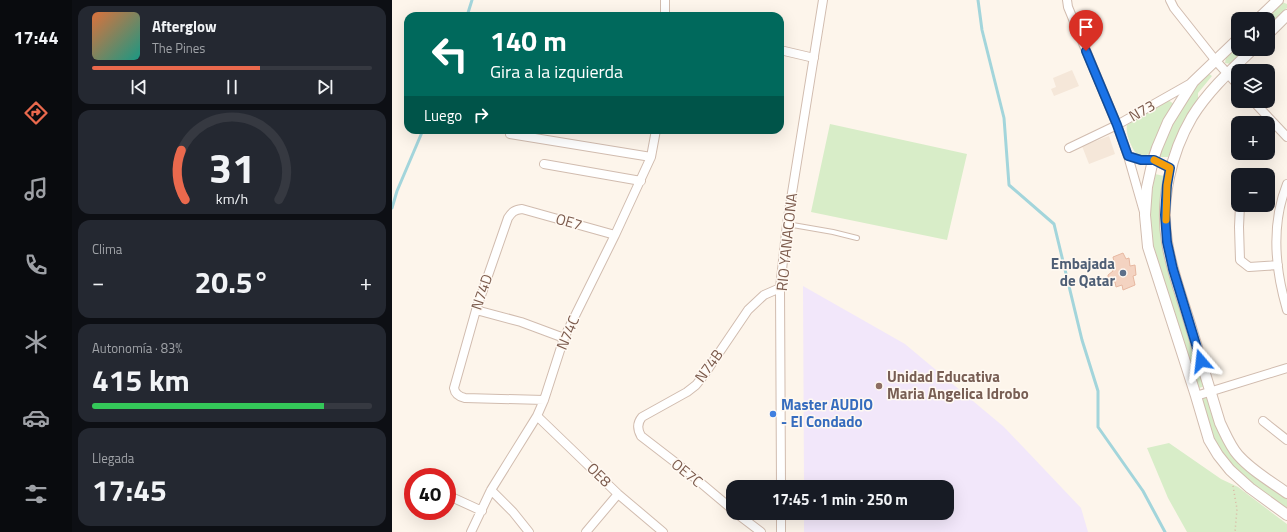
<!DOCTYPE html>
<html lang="es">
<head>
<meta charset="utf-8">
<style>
  :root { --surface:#171b24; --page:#242831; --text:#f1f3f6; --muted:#9ea1a6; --line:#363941; --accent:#ea694d }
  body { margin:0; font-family:"Titillium Web",sans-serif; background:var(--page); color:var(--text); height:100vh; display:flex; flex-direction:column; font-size:15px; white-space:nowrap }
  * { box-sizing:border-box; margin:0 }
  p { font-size:13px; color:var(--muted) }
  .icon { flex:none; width:22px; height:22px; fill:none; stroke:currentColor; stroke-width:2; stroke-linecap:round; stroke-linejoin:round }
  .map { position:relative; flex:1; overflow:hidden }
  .drawer { display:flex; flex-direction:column; gap:6px; padding:6px; background:#0d0f14; width:320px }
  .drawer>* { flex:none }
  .banner { position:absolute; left:12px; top:12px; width:380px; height:122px; border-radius:12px; box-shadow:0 4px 16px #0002; background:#00695c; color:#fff; overflow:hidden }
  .tools { position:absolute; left:839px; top:12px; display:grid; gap:8px }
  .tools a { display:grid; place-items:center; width:44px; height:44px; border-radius:8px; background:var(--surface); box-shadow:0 4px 16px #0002; font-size:20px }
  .speed { position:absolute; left:12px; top:468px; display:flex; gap:8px; font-size:20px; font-weight:700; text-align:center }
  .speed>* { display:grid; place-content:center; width:52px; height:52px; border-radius:50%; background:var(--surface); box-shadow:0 4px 16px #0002; line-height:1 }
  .speed .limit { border:6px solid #d22; background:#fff; color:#111 }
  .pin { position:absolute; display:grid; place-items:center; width:34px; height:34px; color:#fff; margin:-41px -17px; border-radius:50% 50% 50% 0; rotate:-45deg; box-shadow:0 0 4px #0007 }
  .pin .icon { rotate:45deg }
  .me { position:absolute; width:44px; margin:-22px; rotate:343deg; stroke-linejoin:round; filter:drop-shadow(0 0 3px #0008) }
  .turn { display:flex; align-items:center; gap:14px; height:84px; padding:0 20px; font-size:18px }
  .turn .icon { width:52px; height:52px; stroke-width:2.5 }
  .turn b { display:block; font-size:28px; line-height:34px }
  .then { display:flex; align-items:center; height:38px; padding:0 20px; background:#0003; gap:8px; font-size:15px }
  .big { font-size:30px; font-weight:700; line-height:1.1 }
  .drawer .card { flex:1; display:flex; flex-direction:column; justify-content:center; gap:6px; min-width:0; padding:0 14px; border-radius:12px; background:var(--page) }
  .drawer .dial { align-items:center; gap:0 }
  .dial svg { height:104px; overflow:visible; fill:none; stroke:var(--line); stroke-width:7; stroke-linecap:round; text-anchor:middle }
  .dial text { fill:var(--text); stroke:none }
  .song { display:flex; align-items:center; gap:12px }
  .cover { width:48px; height:48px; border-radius:6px; background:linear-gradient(135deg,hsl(20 70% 55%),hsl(170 70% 35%)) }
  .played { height:4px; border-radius:2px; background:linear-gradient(90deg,var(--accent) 60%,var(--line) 60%) }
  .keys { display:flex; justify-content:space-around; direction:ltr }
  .heat { display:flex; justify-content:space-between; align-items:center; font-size:22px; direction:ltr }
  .charge { height:6px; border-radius:3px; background:linear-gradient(90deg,#34c759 83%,var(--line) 0) }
  .trip { position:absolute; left:334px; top:480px; width:228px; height:40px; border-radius:12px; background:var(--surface); box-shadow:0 4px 16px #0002; font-weight:700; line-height:40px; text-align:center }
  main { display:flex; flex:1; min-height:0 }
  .tab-bar { display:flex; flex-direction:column; width:72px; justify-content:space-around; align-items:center; background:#090b0e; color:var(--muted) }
  .tab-bar .icon { width:28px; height:28px }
  .tab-bar .active { color:var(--accent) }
  .tab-bar b { font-size:18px; color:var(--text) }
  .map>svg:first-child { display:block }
</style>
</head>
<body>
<main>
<nav class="tab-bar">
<b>17:44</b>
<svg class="icon active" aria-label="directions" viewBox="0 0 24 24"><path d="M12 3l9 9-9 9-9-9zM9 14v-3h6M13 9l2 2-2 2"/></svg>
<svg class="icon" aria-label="music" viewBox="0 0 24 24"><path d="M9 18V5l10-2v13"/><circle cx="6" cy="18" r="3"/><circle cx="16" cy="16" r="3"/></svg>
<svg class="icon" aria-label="phone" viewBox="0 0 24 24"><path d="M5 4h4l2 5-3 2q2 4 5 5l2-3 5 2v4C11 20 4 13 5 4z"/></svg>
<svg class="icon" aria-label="climate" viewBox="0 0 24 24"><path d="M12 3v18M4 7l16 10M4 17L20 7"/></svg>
<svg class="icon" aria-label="car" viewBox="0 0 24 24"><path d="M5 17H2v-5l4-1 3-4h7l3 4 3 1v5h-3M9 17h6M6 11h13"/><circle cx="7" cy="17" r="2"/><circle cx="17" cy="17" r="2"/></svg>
<svg class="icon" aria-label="filters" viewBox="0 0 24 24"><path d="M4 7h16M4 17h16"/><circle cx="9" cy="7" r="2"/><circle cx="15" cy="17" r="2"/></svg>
</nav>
<section class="drawer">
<div class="card">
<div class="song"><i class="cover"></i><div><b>Afterglow</b><p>The Pines</p></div></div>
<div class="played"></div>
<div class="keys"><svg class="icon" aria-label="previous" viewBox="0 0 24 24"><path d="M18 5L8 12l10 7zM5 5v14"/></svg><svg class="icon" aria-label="pause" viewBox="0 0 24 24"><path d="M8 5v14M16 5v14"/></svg><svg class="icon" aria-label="next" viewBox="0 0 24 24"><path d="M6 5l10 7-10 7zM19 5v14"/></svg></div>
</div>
<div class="card dial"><svg viewBox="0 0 100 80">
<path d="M14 69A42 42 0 1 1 86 69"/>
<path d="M14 69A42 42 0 0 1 11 31" stroke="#ea694d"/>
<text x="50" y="56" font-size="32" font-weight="700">31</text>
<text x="50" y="72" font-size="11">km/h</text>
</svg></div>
<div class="card"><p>Clima</p>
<div class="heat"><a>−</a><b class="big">20.5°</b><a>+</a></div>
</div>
<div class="card"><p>Autonomía · 83%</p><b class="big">415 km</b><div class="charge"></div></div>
<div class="card"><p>Llegada</p><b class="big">17:45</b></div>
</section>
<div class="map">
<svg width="895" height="532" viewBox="0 0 895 532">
  <rect width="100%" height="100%" fill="#fdf5eb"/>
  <path fill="#f5e7d9" d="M680,70L687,86L662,96L659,89L664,87L661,78Z
    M717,136L723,154L697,164L690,146Z"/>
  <path fill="#f2e7fa" d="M411,286L513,344L612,427L689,508L696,532H412V513H555V487H412Z"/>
  <path fill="#d8edc8" d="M890,2L895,4V8L876,27V19H873Z
    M846,45V49H854L839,64L833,63L834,57Z
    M816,73L820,76L806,93V101L789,128L776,157H766C778,126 793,97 816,73Z
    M776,100L782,104L759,153L752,156H746C740,149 733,134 735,125Z
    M438,124L575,154L555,240L419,212Z
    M763,174L772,176L769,201L813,386L804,389L758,238L757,210Z
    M816,396L858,472L895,498V511L841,469L820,438L808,398Z
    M777,443L829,479L846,487L895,524V532H795L776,498L755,448Z"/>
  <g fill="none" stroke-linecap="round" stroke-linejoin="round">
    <path stroke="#a3d5db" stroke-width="3" d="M586,0L590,30L612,118L617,185L662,224L690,340L706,391V427L751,491L773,532
      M75,16L80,0
      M0,208L5,191L31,130"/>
  </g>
  <path fill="#f4d3c1" stroke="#e7b8a1" d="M731,253L734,259L737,258L738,266L743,265L744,275L741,276L743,285L731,290L730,285L724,287L723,282L716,279V275L721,271L719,263L722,262L721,257Z"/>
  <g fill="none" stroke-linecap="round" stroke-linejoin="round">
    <defs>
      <path id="service" d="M395,224L441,232L465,238"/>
      <path id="minor" d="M675,0L676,7L725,125L736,156L752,212
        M778,0L782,8L824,61L846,85
        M273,16V0
        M388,50L422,58
        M861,101L895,137
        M118,134L259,157
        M677,148L725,125L801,82
        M736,156L749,160H761L778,168
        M152,164L249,181
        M895,184C879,224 883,269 895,310
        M848,205L847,227L848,260L857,267L886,265
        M84,310L129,322L172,338
        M804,396L895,368
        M152,400L73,398C68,397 63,394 62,388L84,310L116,218C120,212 122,210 130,209L223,235
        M145,416L226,494L271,532
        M871,421L895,440
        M389,487L388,288L395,224L431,0
        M99,490L121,512L137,532
        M55,495L90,511
        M341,510L297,473L249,436C245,429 245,423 250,417L295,392L304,385L312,375L356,310L372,295L388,288
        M344,513L369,532
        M79,532L99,490L145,416L152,400L172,338L223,235L259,157L264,130
        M194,532L226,494
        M389,532V513"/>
      <path id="tertiary" d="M866,19L886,0
        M876,34L895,15
        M846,39L801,82L776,122L765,148L761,160L755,187L753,215L756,247L804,396L817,440L826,455L838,470L858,488L895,515
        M861,49C839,70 816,91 800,117C779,153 768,200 775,242C779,269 789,295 797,321C807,355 818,389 828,423C833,433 838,446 846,455C859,470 878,481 895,493"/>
    </defs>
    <use href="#service" stroke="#d1bcaf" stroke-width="6"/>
    <use href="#minor" stroke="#d1bcaf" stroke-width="10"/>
    <use href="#tertiary" stroke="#d1bcaf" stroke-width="12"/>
    <path stroke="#dab6a3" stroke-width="1.5" stroke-dasharray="1 3" stroke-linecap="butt" d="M841,486L845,509L843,532"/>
    <use href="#service" stroke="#fff" stroke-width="4"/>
    <use href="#minor" stroke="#fff" stroke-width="8"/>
    <use href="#tertiary" stroke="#fff" stroke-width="10"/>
  </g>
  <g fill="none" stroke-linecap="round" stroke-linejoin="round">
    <defs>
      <path id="route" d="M694,51L725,125L736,156L749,160H762L778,168L775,185L773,215L775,242L781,269L809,361"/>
    </defs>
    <use href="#route" stroke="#114b97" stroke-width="10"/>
    <use href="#route" stroke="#1a73e8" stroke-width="7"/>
    <path stroke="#f59e0b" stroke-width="7" d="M762,160L778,168L775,185L774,220"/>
  </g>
  <circle fill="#5c6f8a" stroke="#fff9f2" stroke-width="1.5" cx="731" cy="273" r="4"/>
  <circle fill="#8d6e63" stroke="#fff9f2" stroke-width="1.5" cx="487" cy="386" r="4"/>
  <circle fill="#3f7fe0" stroke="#fff9f2" stroke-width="1.5" cx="381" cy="414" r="4"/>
  <g text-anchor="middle" stroke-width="3" stroke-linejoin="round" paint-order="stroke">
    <g font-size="15" fill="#7b5a4c" stroke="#fff9f2">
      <text transform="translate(750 111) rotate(-30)" y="5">N73</text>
      <text transform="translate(177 222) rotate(16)" y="5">OE7</text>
      <text transform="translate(395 242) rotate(-84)" y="5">RIO YANACONA</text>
      <text transform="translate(90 292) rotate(-71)" y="5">N74D</text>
      <text transform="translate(176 333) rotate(-67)" y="5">N74C</text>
      <text transform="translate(317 366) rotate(-54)" y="5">N74B</text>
      <text transform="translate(295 473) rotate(39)" y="5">OE7C</text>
      <text transform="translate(207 475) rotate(44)" y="5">OE8</text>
    </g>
    <g font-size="15" font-weight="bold" fill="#4e5e75" stroke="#fff9f2" text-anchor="end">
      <text x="723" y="269">Embajada<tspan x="723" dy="17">de Qatar</tspan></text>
    </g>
    <g font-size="15" font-weight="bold" fill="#785e54" stroke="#fff9f2" text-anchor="start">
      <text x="495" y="382">Unidad Educativa<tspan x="495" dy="17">Maria Angelica Idrobo</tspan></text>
    </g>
    <g font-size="15" font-weight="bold" fill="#366cbe" stroke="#fff9f2" text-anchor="start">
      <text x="389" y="410">Master AUDIO<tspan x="389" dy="17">- El Condado</tspan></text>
    </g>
  </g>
</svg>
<div class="tools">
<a><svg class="icon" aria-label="sound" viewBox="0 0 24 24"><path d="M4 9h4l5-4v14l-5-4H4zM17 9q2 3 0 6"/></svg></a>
<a><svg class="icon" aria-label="layers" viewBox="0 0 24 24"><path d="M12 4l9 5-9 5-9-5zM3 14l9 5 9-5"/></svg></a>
<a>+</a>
<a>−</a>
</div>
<div class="speed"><div class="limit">40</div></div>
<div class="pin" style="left:694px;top:51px;background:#d93025"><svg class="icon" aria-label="arrive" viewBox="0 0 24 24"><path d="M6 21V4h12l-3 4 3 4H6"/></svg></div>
<svg class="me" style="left:809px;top:361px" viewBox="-20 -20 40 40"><path d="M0-17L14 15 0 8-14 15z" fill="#1a73e8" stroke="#fff" stroke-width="4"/></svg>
<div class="trip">17:45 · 1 min · 250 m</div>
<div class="banner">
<div class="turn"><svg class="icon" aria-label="left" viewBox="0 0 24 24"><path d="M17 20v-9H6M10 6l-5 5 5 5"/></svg><div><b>140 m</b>Gira a la izquierda</div></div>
<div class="then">Luego<svg class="icon" aria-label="right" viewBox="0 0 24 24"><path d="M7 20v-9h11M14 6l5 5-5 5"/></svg></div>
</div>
</div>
</main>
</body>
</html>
